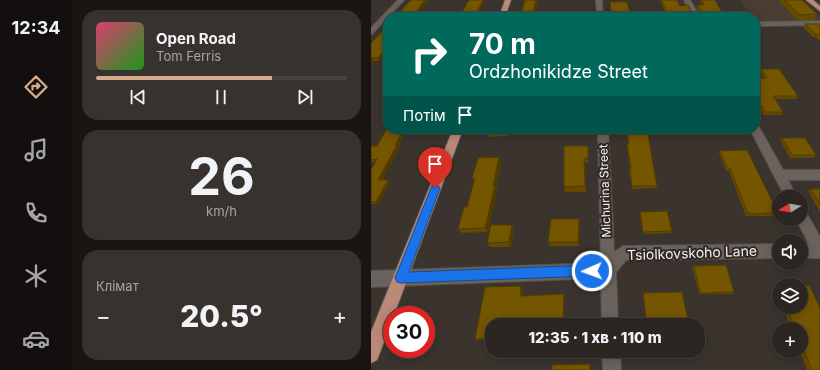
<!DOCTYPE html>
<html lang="uk">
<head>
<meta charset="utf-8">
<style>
  :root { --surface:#2c2622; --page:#38322f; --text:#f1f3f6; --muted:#a6a5a5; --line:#484340; --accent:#d6ab8b }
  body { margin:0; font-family:Inter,sans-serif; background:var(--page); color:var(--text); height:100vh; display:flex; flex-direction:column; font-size:15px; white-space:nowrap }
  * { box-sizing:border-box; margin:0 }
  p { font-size:13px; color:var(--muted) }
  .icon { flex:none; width:22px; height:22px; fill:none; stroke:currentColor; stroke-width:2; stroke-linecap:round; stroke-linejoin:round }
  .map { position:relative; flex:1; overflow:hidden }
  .details { display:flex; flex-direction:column; gap:10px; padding:10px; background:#181513; width:299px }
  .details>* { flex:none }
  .hud { position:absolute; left:12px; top:12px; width:377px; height:122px; border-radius:16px; box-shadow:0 2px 10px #0003,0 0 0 1px var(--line); background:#00695c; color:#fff; overflow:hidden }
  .needle { width:26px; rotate:259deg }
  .controls { position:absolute; left:401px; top:190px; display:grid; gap:8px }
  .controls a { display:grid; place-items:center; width:36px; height:36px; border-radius:50%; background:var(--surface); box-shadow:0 2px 10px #0003,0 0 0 1px var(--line); font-size:20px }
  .speed { position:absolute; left:12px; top:306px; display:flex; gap:8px; font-size:20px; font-weight:700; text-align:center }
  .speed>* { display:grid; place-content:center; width:52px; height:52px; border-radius:50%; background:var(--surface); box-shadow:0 2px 10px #0003,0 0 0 1px var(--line); line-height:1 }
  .speed .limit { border:6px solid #d22; background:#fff; color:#111 }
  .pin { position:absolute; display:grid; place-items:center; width:34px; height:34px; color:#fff; margin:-41px -17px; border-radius:50% 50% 50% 0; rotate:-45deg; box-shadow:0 0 4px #0007 }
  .pin .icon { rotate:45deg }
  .me { position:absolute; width:44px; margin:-22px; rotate:268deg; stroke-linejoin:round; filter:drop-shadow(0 0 3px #0008) }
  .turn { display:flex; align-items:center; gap:14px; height:84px; padding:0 20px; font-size:18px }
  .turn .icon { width:52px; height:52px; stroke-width:2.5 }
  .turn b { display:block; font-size:28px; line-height:34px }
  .then { display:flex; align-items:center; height:38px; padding:0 20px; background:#0003; gap:8px; font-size:15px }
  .big { font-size:30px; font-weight:800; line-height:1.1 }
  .details .tile { flex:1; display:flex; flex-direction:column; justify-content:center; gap:6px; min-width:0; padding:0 14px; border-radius:16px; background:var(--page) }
  .details .dial { align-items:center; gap:0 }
  .dial b { font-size:52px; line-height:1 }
  .song { display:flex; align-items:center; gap:12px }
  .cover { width:48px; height:48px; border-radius:6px; background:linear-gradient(135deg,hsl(340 70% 55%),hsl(120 70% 35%)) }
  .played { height:4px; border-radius:2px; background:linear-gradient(90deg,var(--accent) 70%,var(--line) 70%) }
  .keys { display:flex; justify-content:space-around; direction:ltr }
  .heat { display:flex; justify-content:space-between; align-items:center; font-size:22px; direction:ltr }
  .trip { position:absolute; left:114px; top:318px; width:220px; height:40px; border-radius:16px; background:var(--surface); box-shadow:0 2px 10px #0003,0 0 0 1px var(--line); font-weight:800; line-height:40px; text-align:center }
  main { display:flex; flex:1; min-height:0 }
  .menu { display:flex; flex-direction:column; width:72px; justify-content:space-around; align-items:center; background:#120f0e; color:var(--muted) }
  .menu .icon { width:28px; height:28px }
  .menu .current { color:var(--accent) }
  .menu b { font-size:18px; color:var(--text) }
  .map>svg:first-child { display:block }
</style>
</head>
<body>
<main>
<nav class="menu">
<b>12:34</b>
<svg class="icon current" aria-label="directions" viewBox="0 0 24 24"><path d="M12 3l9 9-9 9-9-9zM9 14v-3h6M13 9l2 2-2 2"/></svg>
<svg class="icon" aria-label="music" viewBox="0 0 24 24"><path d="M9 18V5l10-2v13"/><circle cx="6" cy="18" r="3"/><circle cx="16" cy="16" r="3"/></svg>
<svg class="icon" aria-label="phone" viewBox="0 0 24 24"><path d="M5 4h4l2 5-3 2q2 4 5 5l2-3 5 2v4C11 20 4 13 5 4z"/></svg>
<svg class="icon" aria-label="climate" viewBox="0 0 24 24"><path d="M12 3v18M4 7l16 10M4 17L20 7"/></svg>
<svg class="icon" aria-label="car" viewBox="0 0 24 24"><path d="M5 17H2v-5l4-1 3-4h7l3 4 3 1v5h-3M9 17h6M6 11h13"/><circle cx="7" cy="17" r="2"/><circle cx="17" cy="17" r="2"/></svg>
</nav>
<section class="details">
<div class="tile">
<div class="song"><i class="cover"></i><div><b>Open Road</b><p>Tom Ferris</p></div></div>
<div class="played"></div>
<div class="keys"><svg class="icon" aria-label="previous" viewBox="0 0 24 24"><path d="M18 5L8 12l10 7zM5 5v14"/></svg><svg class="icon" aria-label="pause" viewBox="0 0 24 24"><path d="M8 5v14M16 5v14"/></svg><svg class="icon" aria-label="next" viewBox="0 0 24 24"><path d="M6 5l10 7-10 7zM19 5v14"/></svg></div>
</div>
<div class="tile dial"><b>26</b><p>km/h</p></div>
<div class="tile"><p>Клімат</p>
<div class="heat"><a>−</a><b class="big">20.5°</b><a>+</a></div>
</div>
</section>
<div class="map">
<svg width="449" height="370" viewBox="0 0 449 370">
  <rect width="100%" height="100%" fill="#3a332e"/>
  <path fill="#483c33" d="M369,0H430L449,18V21H384V17H381Z"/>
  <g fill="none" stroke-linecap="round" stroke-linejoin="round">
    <defs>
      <path id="minor" d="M27,0H33L2,33L0,34V28Z
        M225,0H231L232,17H226Z
        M313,0H319L329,17H323Z
        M449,21V25L384,26V22Z
        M384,125L388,127L412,170H449V180H417L426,197H414L379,129H384Z
        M227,129H237L243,252L252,246L408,244V258L255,260L245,272L247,325H231L230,278L0,287V271L230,263Z
        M430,210L435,212L449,237V258H430V244H438L425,219H430Z
        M231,351H249L250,370H232Z"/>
      <path id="major" d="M134,0H140L134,17H128Z
        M435,0H442L449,6V11Z
        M82,129H92L23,315H21V321L6,360L0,363V332Z"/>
    </defs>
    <use href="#minor" stroke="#58524e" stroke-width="2"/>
    <use href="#major" stroke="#58524e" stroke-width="2"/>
    <use href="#minor" fill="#6a635d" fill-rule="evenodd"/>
    <use href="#major" fill="#ba8978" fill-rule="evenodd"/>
  </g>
  <path fill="#644900" d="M289,0H306L309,6L322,15L330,16L325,8L326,5H331L329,0H344L354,17H296Z
    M407,0H431L446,14L443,20H426Z
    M434,24H449V42L445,37H442L432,27Z
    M0,43L9,61H3L0,65Z
    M390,69L427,96L425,99H404L412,112L410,115H393L384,100V78H393L389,72Z
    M17,129H37L27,147L28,148L11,180H17L19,183L8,204H0V170L5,162H0V147L6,146Z
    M138,129L136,136L118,137L116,132Z
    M256,129H276L286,186L285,188L261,189L258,171L259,168L256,147V144H257Z
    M343,129H365L344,130Z
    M411,138L445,155L442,158H419L409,140Z
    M217,146V163H214L215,192H194L193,187Z
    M349,151L407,213L404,216H375L358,171H355L348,153Z
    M130,163L125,189L126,191L117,232L91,233L87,229L96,207L103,181L101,178Z
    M440,189H449V212L437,191Z
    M269,212L301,231L300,233L272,234L269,214Z
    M209,223L208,246H179L177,242Z
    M143,229L140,247H119L116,243Z
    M323,266L363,292L361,294H328L321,267Z
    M404,286H408V306L401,288Z
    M152,288L151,296H193L192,325H121V339L106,340L104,339Z
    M272,293L318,325H275L272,294Z
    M408,307H430L449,370H436L429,351H430V329H420L414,312H410Z"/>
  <path fill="#513c00" d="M54,0H58L44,17H41Z
    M112,0H114L106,17H104Z
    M165,0H168L164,17H161Z
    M17,46V51L9,61L7,58Z
    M1,58L3,61L0,65V59Z
    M33,129H37L27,147L28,148L10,183L7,180L24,145Z
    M135,129H138L136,136L135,131Z
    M128,157L130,163L125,189L126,191L117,232L114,228Z
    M17,180L19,183L8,204L5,202Z
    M208,219L209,223L208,246L207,242Z
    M141,225L143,229L140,247L138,242Z
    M150,286L152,288L151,297L149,296Z"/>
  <path fill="#745500" stroke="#513c00" d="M40,0H54L41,17H24Z
    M98,0H112L104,17H88Z
    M154,0H165L161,17H149Z
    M290,0H306L309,6L317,5L322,15L330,16L331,14L326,5H333L331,0H344L354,17H298Z
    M414,0H431L446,14L429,15Z
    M239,2H256L260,17H241Z
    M434,24H449V37L446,34H444Z
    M17,25V46L7,58H1L0,59V43Z
    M390,69H408L427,96H402L412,112H394L384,94V78H396Z
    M17,127V129H33L24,145H26L7,180H17L5,202H0V170L6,159L0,160V146H6Z
    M117,129H135V131L116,132Z
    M256,129H276L286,186H261L259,168H260L256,144H258Z
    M411,138H434L445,155H421Z
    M193,146H217V158H213L214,186L193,187Z
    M376,150L407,213L377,214L359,168H356L349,151Z
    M128,157L122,186H124L114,228L87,229L93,207H96L104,178H101L107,158Z
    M440,189H449V204Z
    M296,211L301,231L272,232L269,212Z
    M180,219H208L207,242H177Z
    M120,225H141L138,242L116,243Z
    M355,265L363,292L329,293L323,266Z
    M150,286L149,296L193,294L192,325H121V338L104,339L114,287Z
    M404,286H408V297Z
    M430,286H439L449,308V370H441L430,343V329H424L417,311H414L412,307H430Z
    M311,292L318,325H276L272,293Z
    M219,364V370H181V365Z"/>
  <path fill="#1a73e8" stroke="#114b97" d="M64,185L67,186L69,188L38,272L221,265L225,267L226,271L225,275L221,276L30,283L26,282L24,278L60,188L61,186Z"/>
  <g text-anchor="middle" stroke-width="4" stroke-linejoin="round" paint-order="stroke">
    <g font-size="12" fill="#f4f0ec" stroke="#302925">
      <text transform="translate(234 191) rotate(-92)" y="4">Michurina Street</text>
    </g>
    <g font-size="14" fill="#f4f0ec" stroke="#302925">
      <text transform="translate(321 253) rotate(-2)" y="5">Tsiolkovskoho Lane</text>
    </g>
  </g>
</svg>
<div class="controls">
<a><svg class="needle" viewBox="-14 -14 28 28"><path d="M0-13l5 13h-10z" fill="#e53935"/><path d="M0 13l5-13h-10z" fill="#a6a5a5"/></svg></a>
<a><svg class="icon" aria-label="sound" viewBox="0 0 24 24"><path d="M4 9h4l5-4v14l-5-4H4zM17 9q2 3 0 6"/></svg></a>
<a><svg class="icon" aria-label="layers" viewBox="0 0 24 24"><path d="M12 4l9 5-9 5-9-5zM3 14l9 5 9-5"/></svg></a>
<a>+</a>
</div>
<div class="speed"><div class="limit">30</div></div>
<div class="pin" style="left:64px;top:188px;background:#d93025"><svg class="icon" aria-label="arrive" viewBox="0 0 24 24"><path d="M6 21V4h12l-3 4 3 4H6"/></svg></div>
<svg class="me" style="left:221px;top:271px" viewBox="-20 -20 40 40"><circle r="17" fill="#1a73e8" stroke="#fff" stroke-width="3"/><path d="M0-11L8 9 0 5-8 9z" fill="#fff"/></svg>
<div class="trip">12:35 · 1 хв · 110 m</div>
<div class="hud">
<div class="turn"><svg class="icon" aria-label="right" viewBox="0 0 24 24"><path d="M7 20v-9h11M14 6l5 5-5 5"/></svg><div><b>70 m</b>Ordzhonikidze Street</div></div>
<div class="then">Потім<svg class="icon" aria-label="arrive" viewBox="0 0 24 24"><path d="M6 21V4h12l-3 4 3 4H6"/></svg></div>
</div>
</div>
</main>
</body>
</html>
